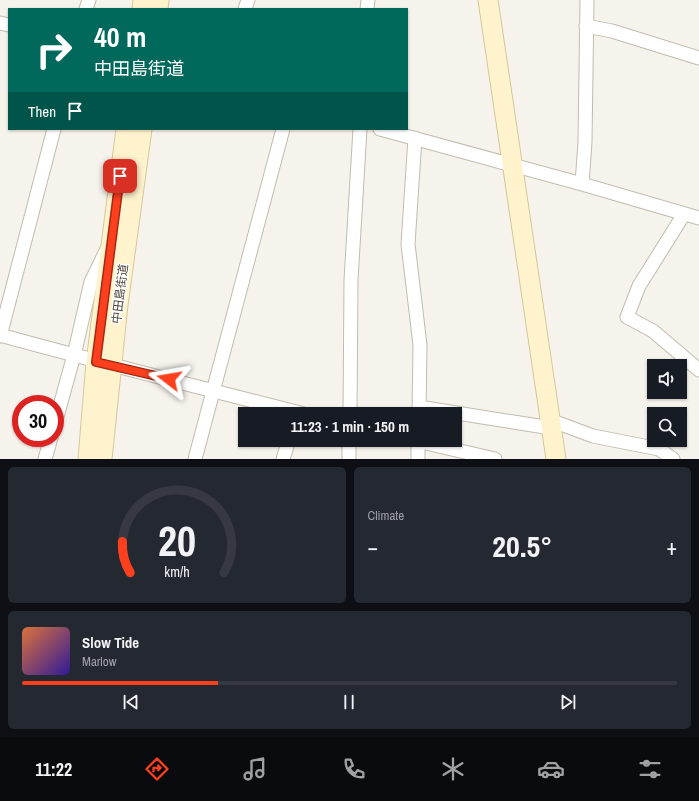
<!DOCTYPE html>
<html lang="en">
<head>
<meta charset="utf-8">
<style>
  :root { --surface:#171b24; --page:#242831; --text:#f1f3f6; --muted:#9ea1a6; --line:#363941; --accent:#fc3f1d }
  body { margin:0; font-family:"Archivo Narrow","Noto Sans JP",sans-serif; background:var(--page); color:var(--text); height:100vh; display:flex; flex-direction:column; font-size:15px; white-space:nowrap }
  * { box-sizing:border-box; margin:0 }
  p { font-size:13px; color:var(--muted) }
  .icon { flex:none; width:22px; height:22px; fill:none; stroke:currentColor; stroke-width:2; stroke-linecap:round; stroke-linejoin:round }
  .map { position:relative; height:459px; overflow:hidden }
  .side { display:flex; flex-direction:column; gap:8px; padding:8px; background:#0d0f14; flex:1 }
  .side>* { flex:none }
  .top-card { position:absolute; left:8px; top:8px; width:400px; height:122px; border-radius:0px; box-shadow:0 1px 3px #0004; background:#00695c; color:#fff; overflow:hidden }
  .tools { position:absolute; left:647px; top:359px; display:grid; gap:8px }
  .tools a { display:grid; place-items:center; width:40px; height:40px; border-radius:0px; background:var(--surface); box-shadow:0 1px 3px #0004; font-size:20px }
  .speed { position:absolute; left:12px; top:395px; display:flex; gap:8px; font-size:20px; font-weight:700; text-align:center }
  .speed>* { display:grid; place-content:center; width:52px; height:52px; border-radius:50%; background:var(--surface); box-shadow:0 1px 3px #0004; line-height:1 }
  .speed .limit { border:6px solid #d22; background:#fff; color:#111 }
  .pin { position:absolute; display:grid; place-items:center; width:34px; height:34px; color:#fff; margin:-17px; border-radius:8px; box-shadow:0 2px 6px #0006 }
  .me { position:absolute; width:44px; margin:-22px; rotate:284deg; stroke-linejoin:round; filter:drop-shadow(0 0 3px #0008) }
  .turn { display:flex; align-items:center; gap:14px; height:84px; padding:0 20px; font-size:18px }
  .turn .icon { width:52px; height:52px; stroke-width:2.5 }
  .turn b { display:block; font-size:28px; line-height:34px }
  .then { display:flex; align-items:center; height:38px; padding:0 20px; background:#0003; gap:8px; font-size:15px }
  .big { font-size:30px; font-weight:800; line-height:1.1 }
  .side .widget { flex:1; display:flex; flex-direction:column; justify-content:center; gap:6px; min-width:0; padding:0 14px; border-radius:6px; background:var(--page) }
  .side .dial { align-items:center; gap:0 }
  .dial svg { height:104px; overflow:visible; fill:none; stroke:var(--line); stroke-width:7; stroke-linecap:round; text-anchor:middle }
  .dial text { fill:var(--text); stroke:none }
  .song { display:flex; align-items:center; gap:12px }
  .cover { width:48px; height:48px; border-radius:6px; background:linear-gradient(135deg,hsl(20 70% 55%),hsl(250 70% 35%)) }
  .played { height:4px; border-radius:2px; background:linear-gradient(90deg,var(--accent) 30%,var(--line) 30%) }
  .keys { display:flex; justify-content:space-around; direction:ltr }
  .heat { display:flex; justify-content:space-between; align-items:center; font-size:22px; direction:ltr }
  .side .tiles { flex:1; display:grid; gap:8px; grid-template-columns:1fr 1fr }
  .widget:last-child { grid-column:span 2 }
  .trip { position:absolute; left:238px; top:407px; width:224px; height:40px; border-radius:0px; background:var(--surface); box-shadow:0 1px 3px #0004; font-weight:800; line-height:40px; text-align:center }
  .dock { display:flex; height:64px; justify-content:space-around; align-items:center; background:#090b0e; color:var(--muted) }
  .dock .icon { width:28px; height:28px }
  .dock .selected { color:var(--accent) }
  .dock b { font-size:18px; color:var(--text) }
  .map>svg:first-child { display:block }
</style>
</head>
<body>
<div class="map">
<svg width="699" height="459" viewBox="0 0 699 459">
  <rect width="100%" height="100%" fill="#f6f3ec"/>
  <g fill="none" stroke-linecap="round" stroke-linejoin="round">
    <defs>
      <path id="street" d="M86,9L89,0
        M245,9L248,0
        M367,9L368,0
        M0,23L9,25
        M586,26L612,31L699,58
        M380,129L582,184L699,218
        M415,138L408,244L420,345L419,414
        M582,184L585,142L587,0
        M684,214L639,286L627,317L653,331L699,370
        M0,335C101,363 203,388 304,414
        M0,336L54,129
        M419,407L551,428
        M350,414L351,280L360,129
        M550,420L593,436L659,449L673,459
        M55,424L74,355L91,282L107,249
        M413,440L495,459
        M45,459L51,438
        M195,459L283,129
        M283,459L289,440
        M349,459V440
        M418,459V440"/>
      <path id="secondary" d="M488,0L556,459
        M142,9L143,0
        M158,9L159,0
        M88,459L96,362L126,129
        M102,459L118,305L142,129"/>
    </defs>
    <use href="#street" stroke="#c2bbae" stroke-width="15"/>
    <use href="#secondary" stroke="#d6c79b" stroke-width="21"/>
    <use href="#street" stroke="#fff" stroke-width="13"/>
    <use href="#secondary" stroke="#fff3cd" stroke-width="19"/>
  </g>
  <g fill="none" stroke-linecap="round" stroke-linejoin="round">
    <defs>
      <path id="route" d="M120,176L96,362L169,379"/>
    </defs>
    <use href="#route" stroke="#a42913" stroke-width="10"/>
    <use href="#route" stroke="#fc3f1d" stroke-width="7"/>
  </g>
  <g text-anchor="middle" stroke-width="3" stroke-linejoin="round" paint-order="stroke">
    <g font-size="12" fill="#4b4439" stroke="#fff">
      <text transform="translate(120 294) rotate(-83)" y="4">中田島街道</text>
    </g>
  </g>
</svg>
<div class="tools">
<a><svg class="icon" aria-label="sound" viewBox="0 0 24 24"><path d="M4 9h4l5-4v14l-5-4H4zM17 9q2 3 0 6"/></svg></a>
<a><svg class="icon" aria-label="search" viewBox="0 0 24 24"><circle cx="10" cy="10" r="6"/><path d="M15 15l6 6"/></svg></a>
</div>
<div class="speed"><div class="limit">30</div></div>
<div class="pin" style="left:120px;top:176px;background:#d93025"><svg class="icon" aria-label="arrive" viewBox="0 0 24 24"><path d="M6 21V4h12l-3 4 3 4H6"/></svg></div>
<svg class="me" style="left:169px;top:379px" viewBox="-20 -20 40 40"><path d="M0-17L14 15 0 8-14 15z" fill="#fc3f1d" stroke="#fff" stroke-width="4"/></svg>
<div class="trip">11:23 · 1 min · 150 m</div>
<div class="top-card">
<div class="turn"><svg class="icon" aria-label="right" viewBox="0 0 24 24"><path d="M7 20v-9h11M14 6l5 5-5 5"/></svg><div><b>40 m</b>中田島街道</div></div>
<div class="then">Then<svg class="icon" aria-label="arrive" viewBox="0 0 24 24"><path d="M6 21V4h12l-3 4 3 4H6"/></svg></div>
</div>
</div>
<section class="side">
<div class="tiles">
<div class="widget dial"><svg viewBox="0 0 100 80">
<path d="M14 69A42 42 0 1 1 86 69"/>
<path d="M14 69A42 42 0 0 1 8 45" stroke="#fc3f1d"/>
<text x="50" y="56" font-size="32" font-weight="700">20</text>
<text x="50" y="72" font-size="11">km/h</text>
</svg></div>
<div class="widget"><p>Climate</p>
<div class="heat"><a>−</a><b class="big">20.5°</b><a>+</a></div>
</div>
<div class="widget">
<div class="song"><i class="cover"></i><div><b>Slow Tide</b><p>Marlow</p></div></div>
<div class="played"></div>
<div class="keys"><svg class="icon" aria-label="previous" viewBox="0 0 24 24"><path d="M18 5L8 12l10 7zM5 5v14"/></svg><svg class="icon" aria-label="pause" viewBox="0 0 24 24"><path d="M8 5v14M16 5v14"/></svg><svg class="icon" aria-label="next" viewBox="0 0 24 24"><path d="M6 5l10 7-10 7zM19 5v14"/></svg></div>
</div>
</div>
</section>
<nav class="dock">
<b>11:22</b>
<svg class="icon selected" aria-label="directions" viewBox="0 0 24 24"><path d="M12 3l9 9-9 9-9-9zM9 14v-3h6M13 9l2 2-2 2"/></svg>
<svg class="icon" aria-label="music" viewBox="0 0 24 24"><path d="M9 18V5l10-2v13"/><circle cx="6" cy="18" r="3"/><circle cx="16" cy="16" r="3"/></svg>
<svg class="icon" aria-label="phone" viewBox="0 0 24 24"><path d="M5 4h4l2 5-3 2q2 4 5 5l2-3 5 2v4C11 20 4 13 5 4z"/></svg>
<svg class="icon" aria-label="climate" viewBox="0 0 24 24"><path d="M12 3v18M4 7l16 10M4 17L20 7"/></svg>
<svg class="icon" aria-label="car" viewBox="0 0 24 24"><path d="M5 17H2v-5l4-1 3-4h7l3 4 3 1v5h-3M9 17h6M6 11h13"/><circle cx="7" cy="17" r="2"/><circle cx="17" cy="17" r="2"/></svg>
<svg class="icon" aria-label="filters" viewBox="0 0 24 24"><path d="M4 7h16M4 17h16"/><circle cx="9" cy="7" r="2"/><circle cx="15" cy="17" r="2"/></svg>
</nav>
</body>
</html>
